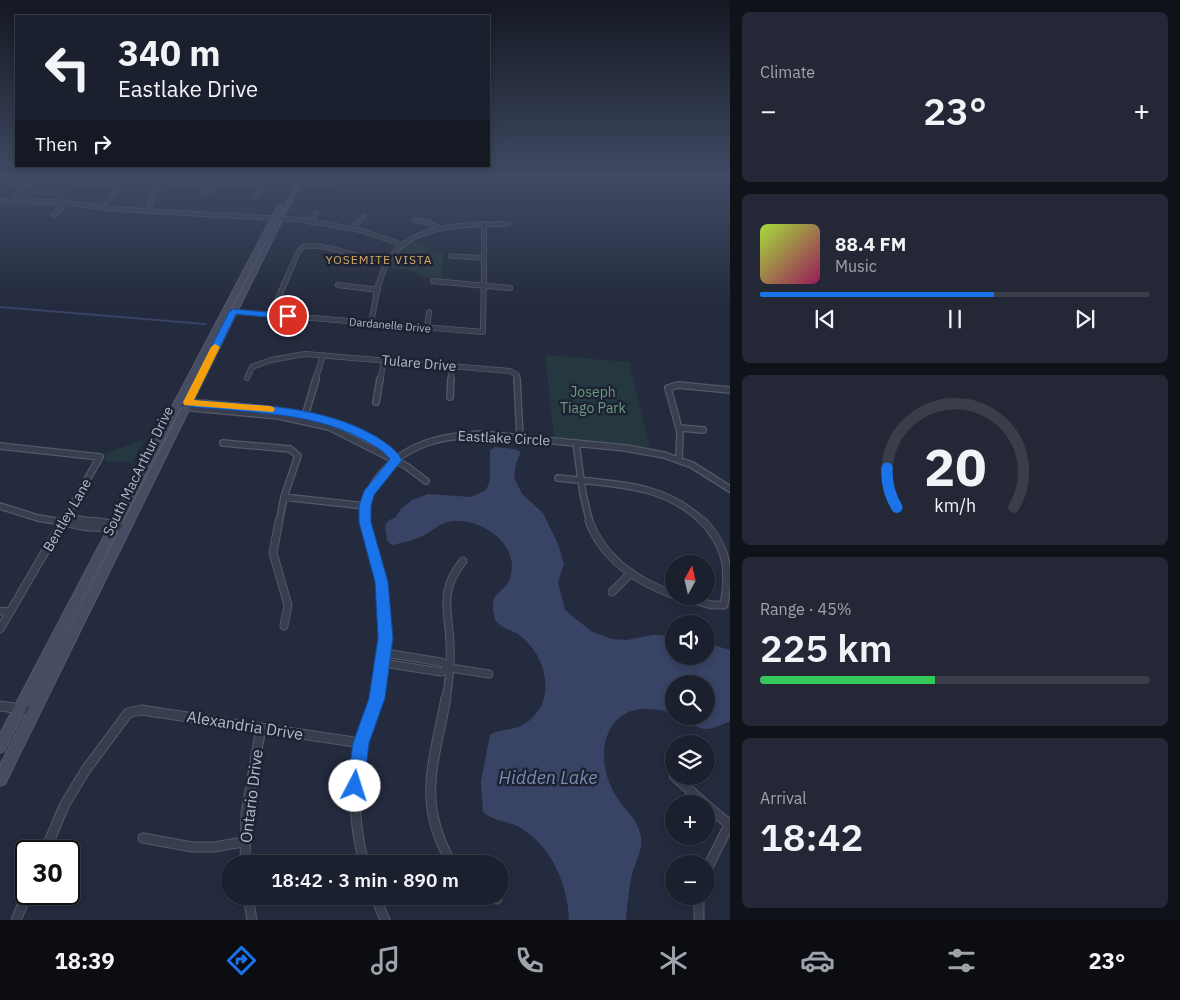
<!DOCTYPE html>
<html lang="en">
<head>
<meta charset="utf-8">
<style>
  :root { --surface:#1b202e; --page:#242836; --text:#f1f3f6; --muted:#a0a3aa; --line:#393e4a; --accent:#1a73e8 }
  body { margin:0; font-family:"IBM Plex Sans",sans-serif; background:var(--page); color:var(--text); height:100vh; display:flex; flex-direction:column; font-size:19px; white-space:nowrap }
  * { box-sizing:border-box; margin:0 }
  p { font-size:16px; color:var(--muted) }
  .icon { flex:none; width:28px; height:28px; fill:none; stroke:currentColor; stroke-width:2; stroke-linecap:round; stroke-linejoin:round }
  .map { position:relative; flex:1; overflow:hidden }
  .sheet { display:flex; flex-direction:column; gap:12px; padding:12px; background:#0f1219; width:450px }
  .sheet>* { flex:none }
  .hud { position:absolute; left:15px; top:15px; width:475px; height:152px; border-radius:0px; box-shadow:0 2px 8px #0003,0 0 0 1px var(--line); background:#1b202e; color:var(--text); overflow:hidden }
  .needle { width:32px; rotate:8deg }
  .tools { position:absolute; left:665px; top:555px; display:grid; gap:10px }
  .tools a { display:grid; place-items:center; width:50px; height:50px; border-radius:50%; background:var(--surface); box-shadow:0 2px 8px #0003,0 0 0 1px var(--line); font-size:25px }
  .speed { position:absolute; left:15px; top:840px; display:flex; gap:10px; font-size:25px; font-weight:700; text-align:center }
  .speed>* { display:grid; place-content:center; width:65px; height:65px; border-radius:50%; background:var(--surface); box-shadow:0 2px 8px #0003,0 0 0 1px var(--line); line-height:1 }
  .speed .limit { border:2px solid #111; border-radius:8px; background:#fff; color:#111 }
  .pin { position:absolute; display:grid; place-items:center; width:42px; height:42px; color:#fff; margin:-21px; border:2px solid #fff; border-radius:50%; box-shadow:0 1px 5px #0007 }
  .me { position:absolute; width:55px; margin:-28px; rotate:5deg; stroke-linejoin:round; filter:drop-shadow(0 0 4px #0008) }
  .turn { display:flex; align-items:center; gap:18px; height:105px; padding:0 20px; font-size:22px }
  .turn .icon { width:65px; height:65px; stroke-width:2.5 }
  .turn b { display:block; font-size:35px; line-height:42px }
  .then { display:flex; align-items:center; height:48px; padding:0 20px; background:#0003; gap:10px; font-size:19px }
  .big { font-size:38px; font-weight:600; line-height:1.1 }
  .sheet .widget { flex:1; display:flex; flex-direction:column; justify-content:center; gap:8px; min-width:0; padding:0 18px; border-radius:8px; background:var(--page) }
  .sheet .dial { align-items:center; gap:0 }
  .dial svg { height:130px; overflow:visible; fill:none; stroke:var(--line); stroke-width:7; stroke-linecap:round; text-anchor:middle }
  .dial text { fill:var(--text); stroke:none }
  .song { display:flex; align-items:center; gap:15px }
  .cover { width:60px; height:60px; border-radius:8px; background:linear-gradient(135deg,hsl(80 70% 55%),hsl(330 70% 35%)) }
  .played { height:5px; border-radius:2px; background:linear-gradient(90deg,var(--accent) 60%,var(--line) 60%) }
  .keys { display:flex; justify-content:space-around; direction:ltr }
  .heat { display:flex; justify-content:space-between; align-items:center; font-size:28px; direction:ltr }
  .charge { height:8px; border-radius:4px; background:linear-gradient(90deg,#34c759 45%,var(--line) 0) }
  .trip { position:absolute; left:221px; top:855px; width:288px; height:50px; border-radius:25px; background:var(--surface); box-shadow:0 2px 8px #0003,0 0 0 1px var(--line); font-weight:600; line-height:50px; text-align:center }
  .menu { display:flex; height:80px; justify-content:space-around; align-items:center; background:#0b0d12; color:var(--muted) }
  .menu .icon { width:35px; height:35px }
  .menu .selected { color:var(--accent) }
  .menu b { font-size:22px; color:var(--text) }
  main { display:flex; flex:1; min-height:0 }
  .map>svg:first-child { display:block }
</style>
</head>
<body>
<main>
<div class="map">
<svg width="730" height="920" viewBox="0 0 730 920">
  <rect width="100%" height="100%" fill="#242b3e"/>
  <path fill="#26383f" d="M413,241L444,254L441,280L434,277L426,278L409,270L388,267L397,254Z
    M545,355L629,362L650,448L554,437Z
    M145,439L132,462L105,461V454Z"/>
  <path fill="#384365" d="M495,447L515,449L521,452L516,464L514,478L522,494L543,513L558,544L564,564L558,582L565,610L591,631L612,639L627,640L652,635H674V656H706V643L730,650V721C702,734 704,730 678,716H706V684H674V714C656,708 635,705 619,718C596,739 602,776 618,799C627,812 639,821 641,838C643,850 635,862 632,874C629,889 627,905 626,920H569C568,883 550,842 515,825C505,821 491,820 483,812L481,781L490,735C502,727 517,733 532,718C557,694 544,653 519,635C512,630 501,628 496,621C493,615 492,605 494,598C499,591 507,587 510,578C521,545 483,519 454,521C436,523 434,532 420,537C412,541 403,542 394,545L390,544L387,540L385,525L389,520L395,518L401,509L412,500L428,494L472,497L486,490L490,481V450Z"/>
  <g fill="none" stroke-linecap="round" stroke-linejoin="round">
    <path fill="#384365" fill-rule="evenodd" d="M0,306L205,323L207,324L205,325L0,308Z"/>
    <defs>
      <path id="minor-far4" d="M81,176L78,183H115
        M299,176L297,180L299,181L336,184
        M0,181L30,183
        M158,181L265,186L256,197
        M204,193L210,190L216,182
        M0,201L59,202L115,209L304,220L359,230L404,245
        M8,202L39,176
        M101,207L110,198L121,176
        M147,211L162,176
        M54,215L67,203
        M414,220L427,222L440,229
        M311,222L316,213
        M484,224V267
        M352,228L364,216
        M451,256L484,258
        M292,267C294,262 297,250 303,247C319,241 367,260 386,264
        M385,267C405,223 467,224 508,224"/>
      <path id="minor-far3" d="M433,281L510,288
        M338,285L378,290
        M225,311L483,332L484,266
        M271,315L292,266
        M371,323L378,286L385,266
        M427,328L429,312
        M247,378L252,367L271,360L305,354L510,371L517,375V381
        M315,381L323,355
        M380,381L384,361
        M451,381L452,366"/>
      <path id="minor-far2" d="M517,379L520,437
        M450,397L451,379
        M376,402L380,379
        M177,403L193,408L279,416L329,427L406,466L426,481
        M187,403C206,402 225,406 244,407C299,412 356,419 397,459
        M305,416L316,379
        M681,428L703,430
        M223,443L290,449L298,456L284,497L279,523
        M576,443L583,494L590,523
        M0,446L100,457L62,523
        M679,459L680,432L668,388L678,385L730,390
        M558,478C610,484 665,482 704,523
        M284,497L365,506
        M0,506L38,518L67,523
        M65,521L77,519L101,523
        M365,523C360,483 398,451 433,441C449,436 465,435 482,434L626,448L664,455L692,465L730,489"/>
      <path id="minor-far1" d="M64,521C83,529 105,528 125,527
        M92,521L118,525
        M279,521L273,553L288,605L284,626
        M365,521C367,542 377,561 382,581C390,618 386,663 377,700
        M589,521C603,559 638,582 674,595
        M612,592L631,573
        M680,596L711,605H724C730,570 728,548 703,521
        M0,611L10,612
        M0,629L63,521
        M385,653L441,662L450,668L489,674
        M383,663L441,672L450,668
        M446,700C449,682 451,664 450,645C449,609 438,593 463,561"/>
      <path id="minor" d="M446,698C434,763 416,802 452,864
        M0,706L34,711
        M674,776L705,804
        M706,805L730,825
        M143,838L192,847H214L243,842
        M45,851L65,804L85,771L128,713L141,710L361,743
        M245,864L246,813L261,728
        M364,864C354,824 351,782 362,742C366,727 373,713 377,698
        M706,871L730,823
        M248,896L252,920
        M375,896L385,920
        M489,896L497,899
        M699,896V920
        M16,920L27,894"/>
      <path id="secondary" d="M300,176H304L5,784L0,786V765Z
        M280,205L283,207L4,751L0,753V734L277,207Z"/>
    </defs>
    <use href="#minor-far4" stroke="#535969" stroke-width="5.5"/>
    <use href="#minor-far3" stroke="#535969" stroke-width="6"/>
    <use href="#minor-far2" stroke="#535969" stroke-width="8"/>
    <use href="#minor-far1" stroke="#535969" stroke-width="9"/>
    <use href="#minor" stroke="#535969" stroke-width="11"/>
    <use href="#secondary" stroke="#535969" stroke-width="2"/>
    <use href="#minor-far4" stroke="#383e4e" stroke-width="4"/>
    <use href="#minor-far3" stroke="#383e4e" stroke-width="4.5"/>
    <use href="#minor-far2" stroke="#383e4e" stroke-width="5.5"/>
    <use href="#minor-far1" stroke="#383e4e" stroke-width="7"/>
    <use href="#minor" stroke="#383e4e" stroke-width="9"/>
    <use href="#secondary" fill="#464c61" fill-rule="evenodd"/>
  </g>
  <linearGradient id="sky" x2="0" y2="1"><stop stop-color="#141822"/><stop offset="0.58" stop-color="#3f4a63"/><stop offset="1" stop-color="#3f4a63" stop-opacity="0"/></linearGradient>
  <rect width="730" height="305" fill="url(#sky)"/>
  <path fill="#1a73e8" stroke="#114b97" d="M233,309L288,314L292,316L288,319L236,314L194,400C256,405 322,405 377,437C387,444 396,449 402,460L374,495L371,506V522L388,582L393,638L385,698L369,743L364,786L361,792L355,794L349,792L347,786L353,743L369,698L378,638L375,582L359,522V506L364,491L390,459C382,449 370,443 358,437C318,417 275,414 230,410C215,408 199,409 184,405L183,402L229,312Z"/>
  <path fill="#f59e0b" d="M215,344L220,347L194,400L270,406L273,407L275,409L273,412L184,405L183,402L211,347Z"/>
  <g text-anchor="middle" stroke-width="5" stroke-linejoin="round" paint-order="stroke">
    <g font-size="11" fill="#b4b9c9" stroke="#1d2333">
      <text transform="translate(390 325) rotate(5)" y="4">Dardanelle Drive</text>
    </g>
    <g font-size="12" letter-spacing="1" fill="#d4a864" stroke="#1d2333">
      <text x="379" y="264">YOSEMITE VISTA</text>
    </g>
    <g font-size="14" fill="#b4b9c9" stroke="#1d2333">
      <text transform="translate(419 363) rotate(5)" y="5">Tulare Drive</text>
      <text transform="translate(504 438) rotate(3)" y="5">Eastlake Circle</text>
      <text transform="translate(138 471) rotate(-64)" y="5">South MacArthur Drive</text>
      <text transform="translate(67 515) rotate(-60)" y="5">Bentley Lane</text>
    </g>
    <g font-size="14" fill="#6c9a7e" stroke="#1d2333">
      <text x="593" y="397">Joseph<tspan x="593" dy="16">Tiago Park</tspan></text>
    </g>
    <g font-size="16" fill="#b4b9c9" stroke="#1d2333">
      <text transform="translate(245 725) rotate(9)" y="6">Alexandria Drive</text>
      <text transform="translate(251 796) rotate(-83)" y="6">Ontario Drive</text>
    </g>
    <g font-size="18" font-style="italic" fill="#7c8ab1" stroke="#1d2333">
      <text x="548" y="784">Hidden Lake</text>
    </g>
  </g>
</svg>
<div class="tools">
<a><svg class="needle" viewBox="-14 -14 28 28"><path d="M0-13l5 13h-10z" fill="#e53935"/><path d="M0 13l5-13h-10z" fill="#a0a3aa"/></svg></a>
<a><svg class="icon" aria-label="sound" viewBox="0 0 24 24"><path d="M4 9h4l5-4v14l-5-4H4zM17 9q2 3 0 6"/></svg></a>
<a><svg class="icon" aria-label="search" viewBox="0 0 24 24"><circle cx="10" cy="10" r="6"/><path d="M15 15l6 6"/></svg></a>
<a><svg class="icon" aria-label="layers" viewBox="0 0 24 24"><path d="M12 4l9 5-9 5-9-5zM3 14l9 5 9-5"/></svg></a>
<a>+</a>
<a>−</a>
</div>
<div class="speed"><div class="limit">30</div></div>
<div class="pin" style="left:288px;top:316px;background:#d93025"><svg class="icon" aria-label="arrive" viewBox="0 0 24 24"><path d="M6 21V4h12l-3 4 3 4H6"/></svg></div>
<svg class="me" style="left:355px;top:786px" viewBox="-20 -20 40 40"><circle r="19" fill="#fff"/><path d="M0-13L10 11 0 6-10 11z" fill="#1a73e8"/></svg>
<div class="trip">18:42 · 3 min · 890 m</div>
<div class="hud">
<div class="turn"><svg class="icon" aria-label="left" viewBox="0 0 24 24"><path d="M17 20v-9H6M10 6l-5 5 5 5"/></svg><div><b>340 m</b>Eastlake Drive</div></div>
<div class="then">Then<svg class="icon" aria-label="right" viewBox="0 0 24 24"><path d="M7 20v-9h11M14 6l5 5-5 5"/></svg></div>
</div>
</div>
<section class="sheet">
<div class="widget"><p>Climate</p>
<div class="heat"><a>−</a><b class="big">23°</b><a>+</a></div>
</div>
<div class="widget">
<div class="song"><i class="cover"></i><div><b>88.4 FM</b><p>Music</p></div></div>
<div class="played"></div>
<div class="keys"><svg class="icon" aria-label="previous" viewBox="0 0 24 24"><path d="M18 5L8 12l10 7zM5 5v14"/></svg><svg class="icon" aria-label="pause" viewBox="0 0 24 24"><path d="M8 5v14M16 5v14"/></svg><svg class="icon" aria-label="next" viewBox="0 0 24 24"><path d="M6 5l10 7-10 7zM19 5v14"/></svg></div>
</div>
<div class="widget dial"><svg viewBox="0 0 100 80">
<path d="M14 69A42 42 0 1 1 86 69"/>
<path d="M14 69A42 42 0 0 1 8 45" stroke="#1a73e8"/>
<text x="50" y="56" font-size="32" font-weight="700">20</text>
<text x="50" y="72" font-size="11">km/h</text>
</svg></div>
<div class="widget"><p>Range · 45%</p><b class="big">225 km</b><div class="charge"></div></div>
<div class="widget"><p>Arrival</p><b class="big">18:42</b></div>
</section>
</main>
<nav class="menu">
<b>18:39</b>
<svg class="icon selected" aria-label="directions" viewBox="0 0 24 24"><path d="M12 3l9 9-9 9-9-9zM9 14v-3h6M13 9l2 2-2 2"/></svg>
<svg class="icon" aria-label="music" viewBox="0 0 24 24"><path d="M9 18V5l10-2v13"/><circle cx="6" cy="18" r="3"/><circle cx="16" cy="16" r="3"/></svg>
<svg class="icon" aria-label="phone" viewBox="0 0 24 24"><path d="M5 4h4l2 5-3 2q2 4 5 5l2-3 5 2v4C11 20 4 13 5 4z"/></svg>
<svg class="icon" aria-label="climate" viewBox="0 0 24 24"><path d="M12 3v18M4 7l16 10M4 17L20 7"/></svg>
<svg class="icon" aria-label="car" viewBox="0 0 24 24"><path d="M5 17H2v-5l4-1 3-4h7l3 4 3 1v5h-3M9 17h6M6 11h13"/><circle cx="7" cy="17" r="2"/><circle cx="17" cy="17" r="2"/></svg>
<svg class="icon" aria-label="filters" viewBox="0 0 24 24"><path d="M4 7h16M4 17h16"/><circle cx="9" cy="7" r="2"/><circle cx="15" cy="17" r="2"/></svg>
<b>23°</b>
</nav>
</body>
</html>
